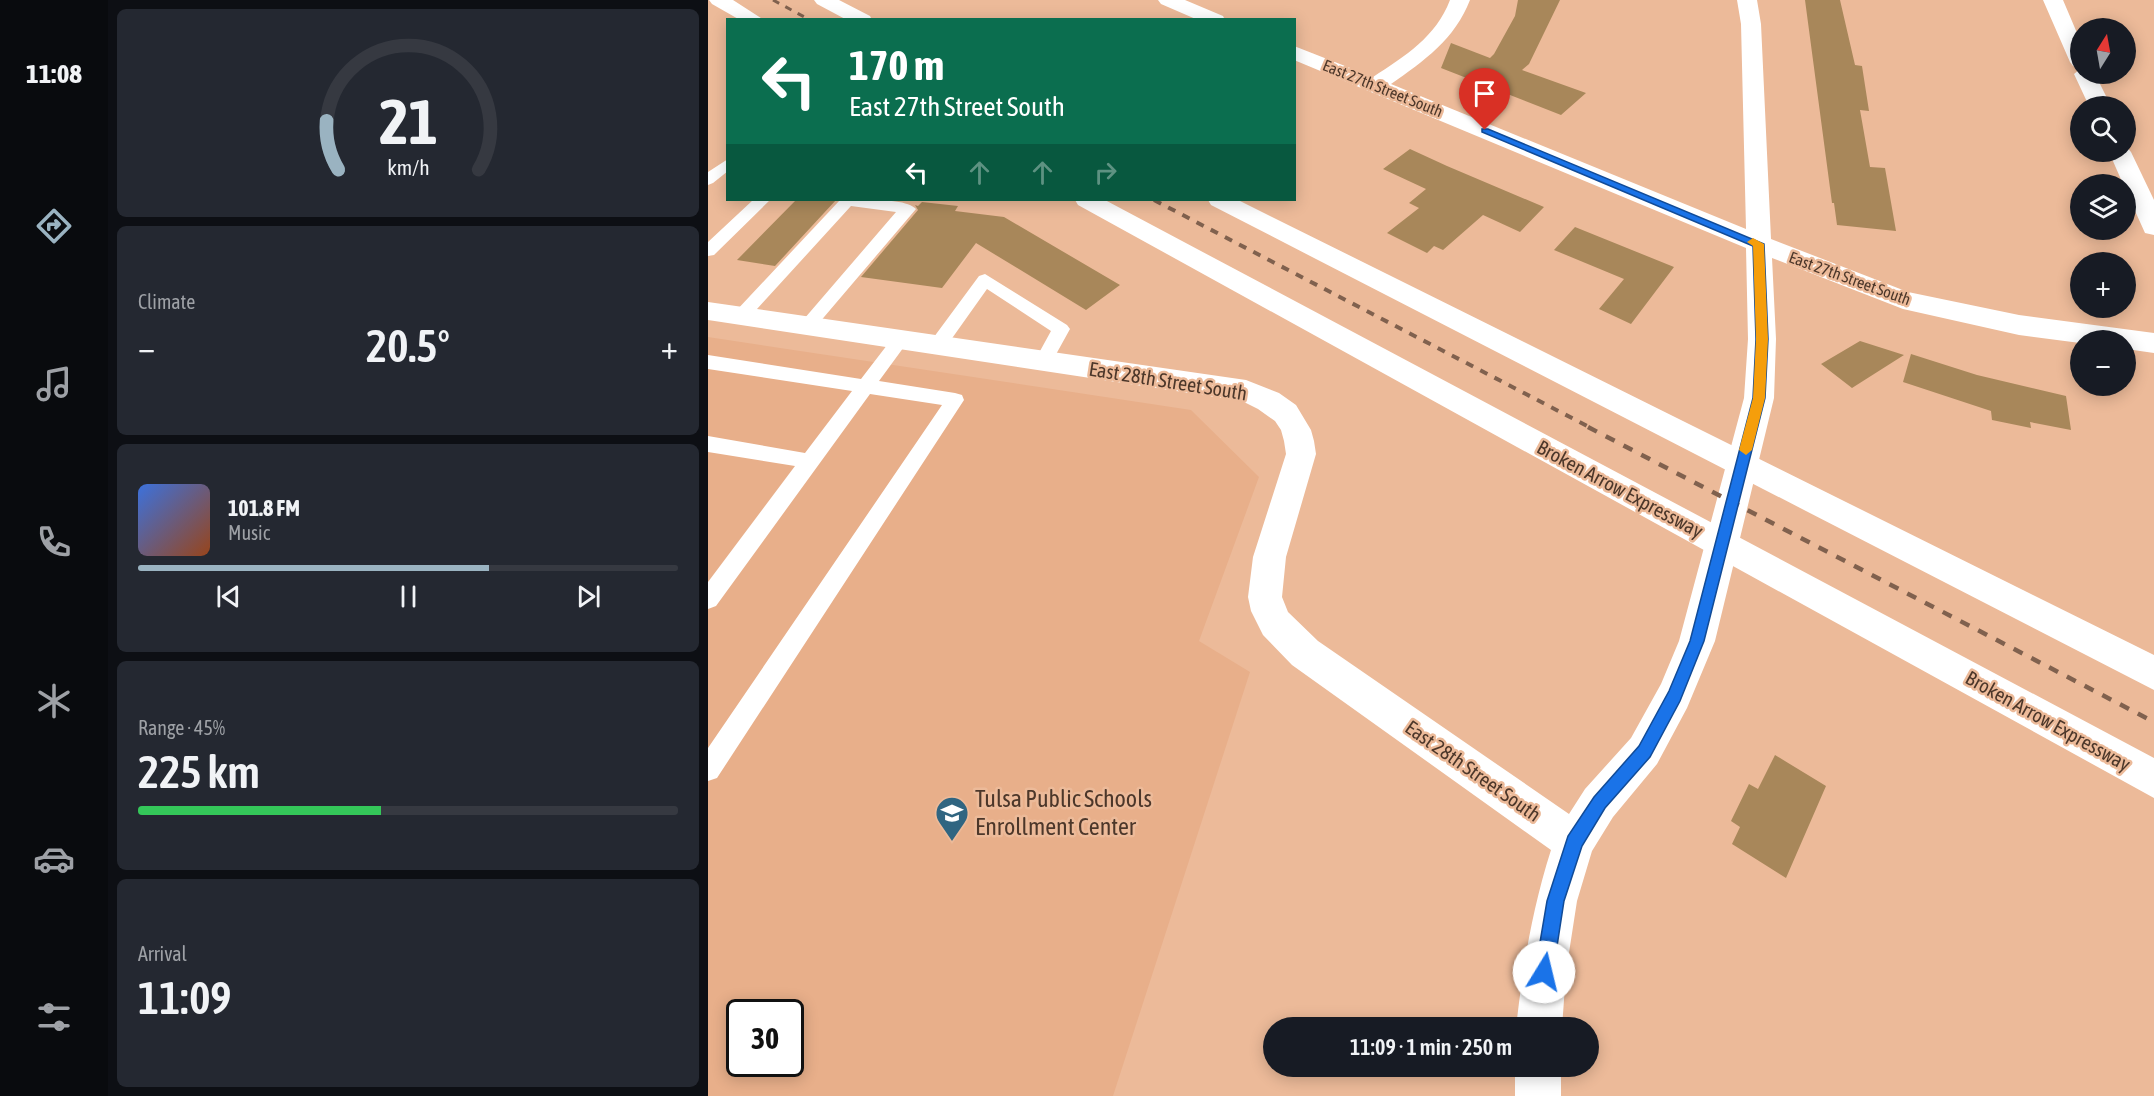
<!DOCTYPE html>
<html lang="en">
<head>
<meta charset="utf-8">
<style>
  :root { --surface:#171b24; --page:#242831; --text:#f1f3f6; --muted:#9ea1a6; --line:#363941; --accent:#9ab3c1 }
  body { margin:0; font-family:"Asap Condensed",sans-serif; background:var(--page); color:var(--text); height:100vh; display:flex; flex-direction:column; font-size:22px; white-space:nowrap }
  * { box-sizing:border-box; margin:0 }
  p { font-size:20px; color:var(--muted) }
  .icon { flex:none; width:33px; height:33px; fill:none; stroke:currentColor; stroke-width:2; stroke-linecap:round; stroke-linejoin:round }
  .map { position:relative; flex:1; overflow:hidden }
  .panel { display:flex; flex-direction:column; gap:9px; padding:9px; background:#0d0f14; width:600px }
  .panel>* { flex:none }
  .top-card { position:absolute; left:18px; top:18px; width:570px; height:183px; border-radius:0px; box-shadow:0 3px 15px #0003; background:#0b6e4f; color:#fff; overflow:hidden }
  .needle { width:39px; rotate:11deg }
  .controls { position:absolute; left:1362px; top:18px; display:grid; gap:12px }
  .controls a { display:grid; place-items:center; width:66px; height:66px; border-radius:50%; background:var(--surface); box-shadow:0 3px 15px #0003; font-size:30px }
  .speed { position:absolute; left:18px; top:999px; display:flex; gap:12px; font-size:30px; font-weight:700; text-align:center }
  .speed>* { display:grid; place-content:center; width:78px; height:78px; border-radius:50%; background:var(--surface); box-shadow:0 3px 15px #0003; line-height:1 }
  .speed .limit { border:3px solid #111; border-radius:9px; background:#fff; color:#111 }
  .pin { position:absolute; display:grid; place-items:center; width:51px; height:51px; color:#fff; margin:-62px -26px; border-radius:50% 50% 50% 0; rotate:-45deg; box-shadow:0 0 6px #0007 }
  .pin .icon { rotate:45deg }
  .me { position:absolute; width:66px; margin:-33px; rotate:9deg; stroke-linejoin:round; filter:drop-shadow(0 0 4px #0008) }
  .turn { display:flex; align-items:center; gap:21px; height:126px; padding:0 24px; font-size:27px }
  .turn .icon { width:78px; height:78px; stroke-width:2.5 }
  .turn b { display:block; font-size:42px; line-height:51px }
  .lanes { display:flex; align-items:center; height:57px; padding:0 24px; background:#0003; justify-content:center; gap:30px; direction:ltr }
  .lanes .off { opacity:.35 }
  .big { font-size:45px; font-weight:600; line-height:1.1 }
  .panel .tile { flex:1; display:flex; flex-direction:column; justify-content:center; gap:9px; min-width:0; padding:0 21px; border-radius:9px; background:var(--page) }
  .panel .dial { align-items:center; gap:0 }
  .dial svg { height:156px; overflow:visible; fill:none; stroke:var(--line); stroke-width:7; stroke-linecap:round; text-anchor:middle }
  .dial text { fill:var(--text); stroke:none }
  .song { display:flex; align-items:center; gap:18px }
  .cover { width:72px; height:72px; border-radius:9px; background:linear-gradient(135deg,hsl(220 70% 55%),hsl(20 70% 35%)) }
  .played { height:6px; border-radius:3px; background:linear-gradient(90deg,var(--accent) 65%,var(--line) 65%) }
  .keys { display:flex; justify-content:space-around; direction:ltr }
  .heat { display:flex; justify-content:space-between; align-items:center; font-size:33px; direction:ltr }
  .charge { height:9px; border-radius:4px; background:linear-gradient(90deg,#34c759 45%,var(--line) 0) }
  .trip { position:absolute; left:555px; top:1017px; width:336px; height:60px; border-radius:30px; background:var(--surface); box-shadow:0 3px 15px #0003; font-weight:600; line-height:60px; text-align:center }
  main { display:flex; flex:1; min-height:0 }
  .menu { display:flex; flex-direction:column; width:108px; justify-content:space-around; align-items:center; background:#090b0e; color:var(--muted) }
  .menu .icon { width:42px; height:42px }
  .menu .active { color:var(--accent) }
  .menu b { font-size:27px; color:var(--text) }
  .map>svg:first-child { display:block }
</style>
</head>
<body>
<main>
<nav class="menu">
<b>11:08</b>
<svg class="icon active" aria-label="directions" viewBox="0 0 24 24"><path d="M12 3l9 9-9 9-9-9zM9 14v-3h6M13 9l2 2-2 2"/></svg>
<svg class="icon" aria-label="music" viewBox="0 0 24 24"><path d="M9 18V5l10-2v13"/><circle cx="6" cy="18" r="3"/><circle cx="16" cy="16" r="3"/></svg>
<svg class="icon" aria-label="phone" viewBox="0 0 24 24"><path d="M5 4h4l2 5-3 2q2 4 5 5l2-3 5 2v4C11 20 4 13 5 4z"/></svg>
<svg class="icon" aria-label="climate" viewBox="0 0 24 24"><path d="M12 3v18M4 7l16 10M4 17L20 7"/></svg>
<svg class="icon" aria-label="car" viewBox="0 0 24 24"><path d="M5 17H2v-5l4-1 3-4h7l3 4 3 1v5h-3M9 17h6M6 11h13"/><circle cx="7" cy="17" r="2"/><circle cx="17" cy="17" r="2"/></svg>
<svg class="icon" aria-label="filters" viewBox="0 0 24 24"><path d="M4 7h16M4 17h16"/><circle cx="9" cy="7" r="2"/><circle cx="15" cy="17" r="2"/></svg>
</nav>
<section class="panel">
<div class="tile dial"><svg viewBox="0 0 100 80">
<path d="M14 69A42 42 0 1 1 86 69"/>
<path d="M14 69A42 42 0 0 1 8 44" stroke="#9ab3c1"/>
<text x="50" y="56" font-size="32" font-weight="700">21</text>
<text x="50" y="72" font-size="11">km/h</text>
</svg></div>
<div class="tile"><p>Climate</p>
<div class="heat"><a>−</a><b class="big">20.5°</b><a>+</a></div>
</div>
<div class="tile">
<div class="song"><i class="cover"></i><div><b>101.8 FM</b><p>Music</p></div></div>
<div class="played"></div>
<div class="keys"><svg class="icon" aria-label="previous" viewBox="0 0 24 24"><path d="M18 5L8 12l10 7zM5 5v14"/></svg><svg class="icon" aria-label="pause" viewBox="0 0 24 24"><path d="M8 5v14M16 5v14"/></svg><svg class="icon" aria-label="next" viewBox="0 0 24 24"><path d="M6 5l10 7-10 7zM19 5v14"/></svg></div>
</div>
<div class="tile"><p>Range · 45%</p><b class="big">225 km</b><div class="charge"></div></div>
<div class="tile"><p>Arrival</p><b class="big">11:09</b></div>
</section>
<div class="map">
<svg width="1446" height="1096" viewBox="0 0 1446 1096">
  <rect width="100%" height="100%" fill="#ecba99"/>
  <path fill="#e8af8a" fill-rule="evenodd" d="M0,337L483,410L551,477L491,641L542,672L405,1096H0ZM32,1012H82V1064H32Z"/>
  <path fill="#a8875a" d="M810,0H852L821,64L814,70L878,93L853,115L733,68L743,43L782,58L786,54L807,16Z
    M1097,0H1132L1147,65L1154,66L1161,111L1152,110L1162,167L1177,168L1188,231L1129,225L1126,203H1124Z
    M702,149L739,166L836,207L812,232L775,215L735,250L726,246L719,253L679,233L711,208L701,203L718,189L675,169Z
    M88,200H128L67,266L29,260Z
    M214,202L250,206L247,211L296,217L412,285L378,310L268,243L234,288L153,277L210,210L207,205L210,206Z
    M867,227L966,267L923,324L891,309L916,279L846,250Z
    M1152,341L1196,355L1144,388L1113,364Z
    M1203,354L1269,375L1358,396L1363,430L1322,422L1323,428L1284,420L1283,411L1195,382Z
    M1067,755L1118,786L1078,878L1024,844L1032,827L1023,821L1041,784L1050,789Z"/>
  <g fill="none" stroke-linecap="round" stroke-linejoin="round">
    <path fill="#fff" fill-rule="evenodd" d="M20,159V171L5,183L0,185V172Z
      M45,200H62L6,255L0,256V242Z
      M132,200C148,200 198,197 208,209L105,330L99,332L93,330L90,326L188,212L143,206L39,320H27L24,316L27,312Z
      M277,274L359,325L362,329L341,367L335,369L329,367L326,362L343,331L279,289L235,351L229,352L223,351L220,346L223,341L271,276Z
      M192,334L198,336L201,340L171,381L247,393L254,395L256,400L9,778L0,781V748L234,405L162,394L8,606L0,609V582L87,466L0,452V436L97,453L144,391L0,369V355L153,379L186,336Z"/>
    <path fill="#fff" fill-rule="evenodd" d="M450,0H477L515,16L517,20H490L453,4Z
      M742,0H762C747,39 716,61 683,84L1038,229L1033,24L1029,0H1049L1053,24L1063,239L1200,292L1311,315L1446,333V353L1418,349V340H1372V343L1311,335L1195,309L1064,258L1068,339L1066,398L1007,641L979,708L949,764L905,817L884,851L869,901L858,972L854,1028H808C815,965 824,910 843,850L584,665L555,635L543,611L540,597L545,557L578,454L576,441L573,430L567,421L550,409L534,401L0,320V302L538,380L571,393L588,405L603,430L606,441L608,454L578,557L574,597L580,612L610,641L861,814L877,789L923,738L953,684L971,641L1036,398L1040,339L1038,248L586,60V46L665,77C697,56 728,37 742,0Z
      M1335,0H1355L1372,40V68L1365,66L1362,62Z
      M1372,69V74H1387L1403,106H1381L1366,74Z
      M1418,146L1423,152L1446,200V235L1437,233L1418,191V184H1415L1401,152H1418Z
      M807,1066H853V1096H807Z"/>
    <path fill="#fff" fill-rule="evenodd" d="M1,0H25L56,20H32L4,4Z
      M106,0H131L162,16L164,20H139L109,4Z
      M367,200H397L1446,758V798L370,205Z
      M500,200H530L1446,655V690L503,205Z"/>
    <path stroke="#80614e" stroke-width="3" stroke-dasharray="7 7" stroke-linecap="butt" d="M65,0L102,20"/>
    <path stroke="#80614e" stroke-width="4" stroke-dasharray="8 8" stroke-linecap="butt" d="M446,200L883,428"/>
    <path stroke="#80614e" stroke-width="4.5" stroke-dasharray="10 10" stroke-linecap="butt" d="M880,427L1446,722"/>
  </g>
  <path fill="#1a73e8" stroke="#114b97" stroke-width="1.5" d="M774,129H780L1056,244L1060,339L1057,398L996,641L972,701L942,757L897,808L874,846L856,901L845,972L843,978L836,981L830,978L827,972L839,901L860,836L886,797L931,746L961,691L982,641L1045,398L1048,339L1045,246L774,132Z"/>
  <path fill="#f59e0b" d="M1045,238L1056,244L1060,339L1057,398L1044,450L1038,455L1031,450L1045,398L1048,339L1045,246L1039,242Z"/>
  <defs>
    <symbol id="school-pin" viewBox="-11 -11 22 30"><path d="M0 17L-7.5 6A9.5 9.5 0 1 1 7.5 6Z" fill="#306581" stroke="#ecba99"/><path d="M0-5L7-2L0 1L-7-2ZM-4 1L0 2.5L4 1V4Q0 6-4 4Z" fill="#fff"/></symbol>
  </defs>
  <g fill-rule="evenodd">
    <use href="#school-pin" x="225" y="794" width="38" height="52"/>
  </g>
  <g text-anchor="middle" stroke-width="5" stroke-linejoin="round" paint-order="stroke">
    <g font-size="16" fill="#4c372a" stroke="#ecba99">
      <text transform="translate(675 88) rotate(22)" y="6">East 27th Street South</text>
      <text transform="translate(1142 278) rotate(20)" y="6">East 27th Street South</text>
    </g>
    <g font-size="20" fill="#4c372a" stroke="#ecba99">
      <text transform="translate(460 381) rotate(9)" y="7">East 28th Street South</text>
      <text transform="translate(912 489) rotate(28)" y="7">Broken Arrow Expressway</text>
      <text transform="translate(1340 721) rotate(29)" y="7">Broken Arrow Expressway</text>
      <text transform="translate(765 771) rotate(35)" y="7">East 28th Street South</text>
    </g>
    <g font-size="24" fill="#4c372a" stroke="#ecba99" text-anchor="start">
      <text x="267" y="807">Tulsa Public Schools<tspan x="267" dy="28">Enrollment Center</tspan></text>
    </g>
  </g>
</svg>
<div class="controls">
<a><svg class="needle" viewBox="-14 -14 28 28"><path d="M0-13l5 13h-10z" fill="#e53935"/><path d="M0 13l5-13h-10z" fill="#9ea1a6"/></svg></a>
<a><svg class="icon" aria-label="search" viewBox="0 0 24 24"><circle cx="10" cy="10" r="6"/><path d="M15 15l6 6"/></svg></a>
<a><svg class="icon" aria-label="layers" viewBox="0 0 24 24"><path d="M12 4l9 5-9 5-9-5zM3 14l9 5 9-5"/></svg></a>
<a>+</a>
<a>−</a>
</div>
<div class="speed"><div class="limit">30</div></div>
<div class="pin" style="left:777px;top:130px;background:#d93025"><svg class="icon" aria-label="arrive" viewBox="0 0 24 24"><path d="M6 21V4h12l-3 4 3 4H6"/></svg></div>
<svg class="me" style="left:836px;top:972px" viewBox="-20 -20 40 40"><circle r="19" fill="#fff"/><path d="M0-13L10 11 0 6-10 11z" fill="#1a73e8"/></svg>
<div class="trip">11:09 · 1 min · 250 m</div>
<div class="top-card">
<div class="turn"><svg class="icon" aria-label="left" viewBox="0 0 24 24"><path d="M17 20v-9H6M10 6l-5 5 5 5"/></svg><div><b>170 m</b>East 27th Street South</div></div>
<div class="lanes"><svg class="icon" aria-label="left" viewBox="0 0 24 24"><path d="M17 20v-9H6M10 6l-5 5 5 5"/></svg><svg class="icon off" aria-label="ahead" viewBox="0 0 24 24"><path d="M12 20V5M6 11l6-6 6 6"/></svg><svg class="icon off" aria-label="ahead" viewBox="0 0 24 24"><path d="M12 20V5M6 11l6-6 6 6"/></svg><svg class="icon off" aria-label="right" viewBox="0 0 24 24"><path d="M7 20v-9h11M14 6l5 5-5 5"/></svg></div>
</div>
</div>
</main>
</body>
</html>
